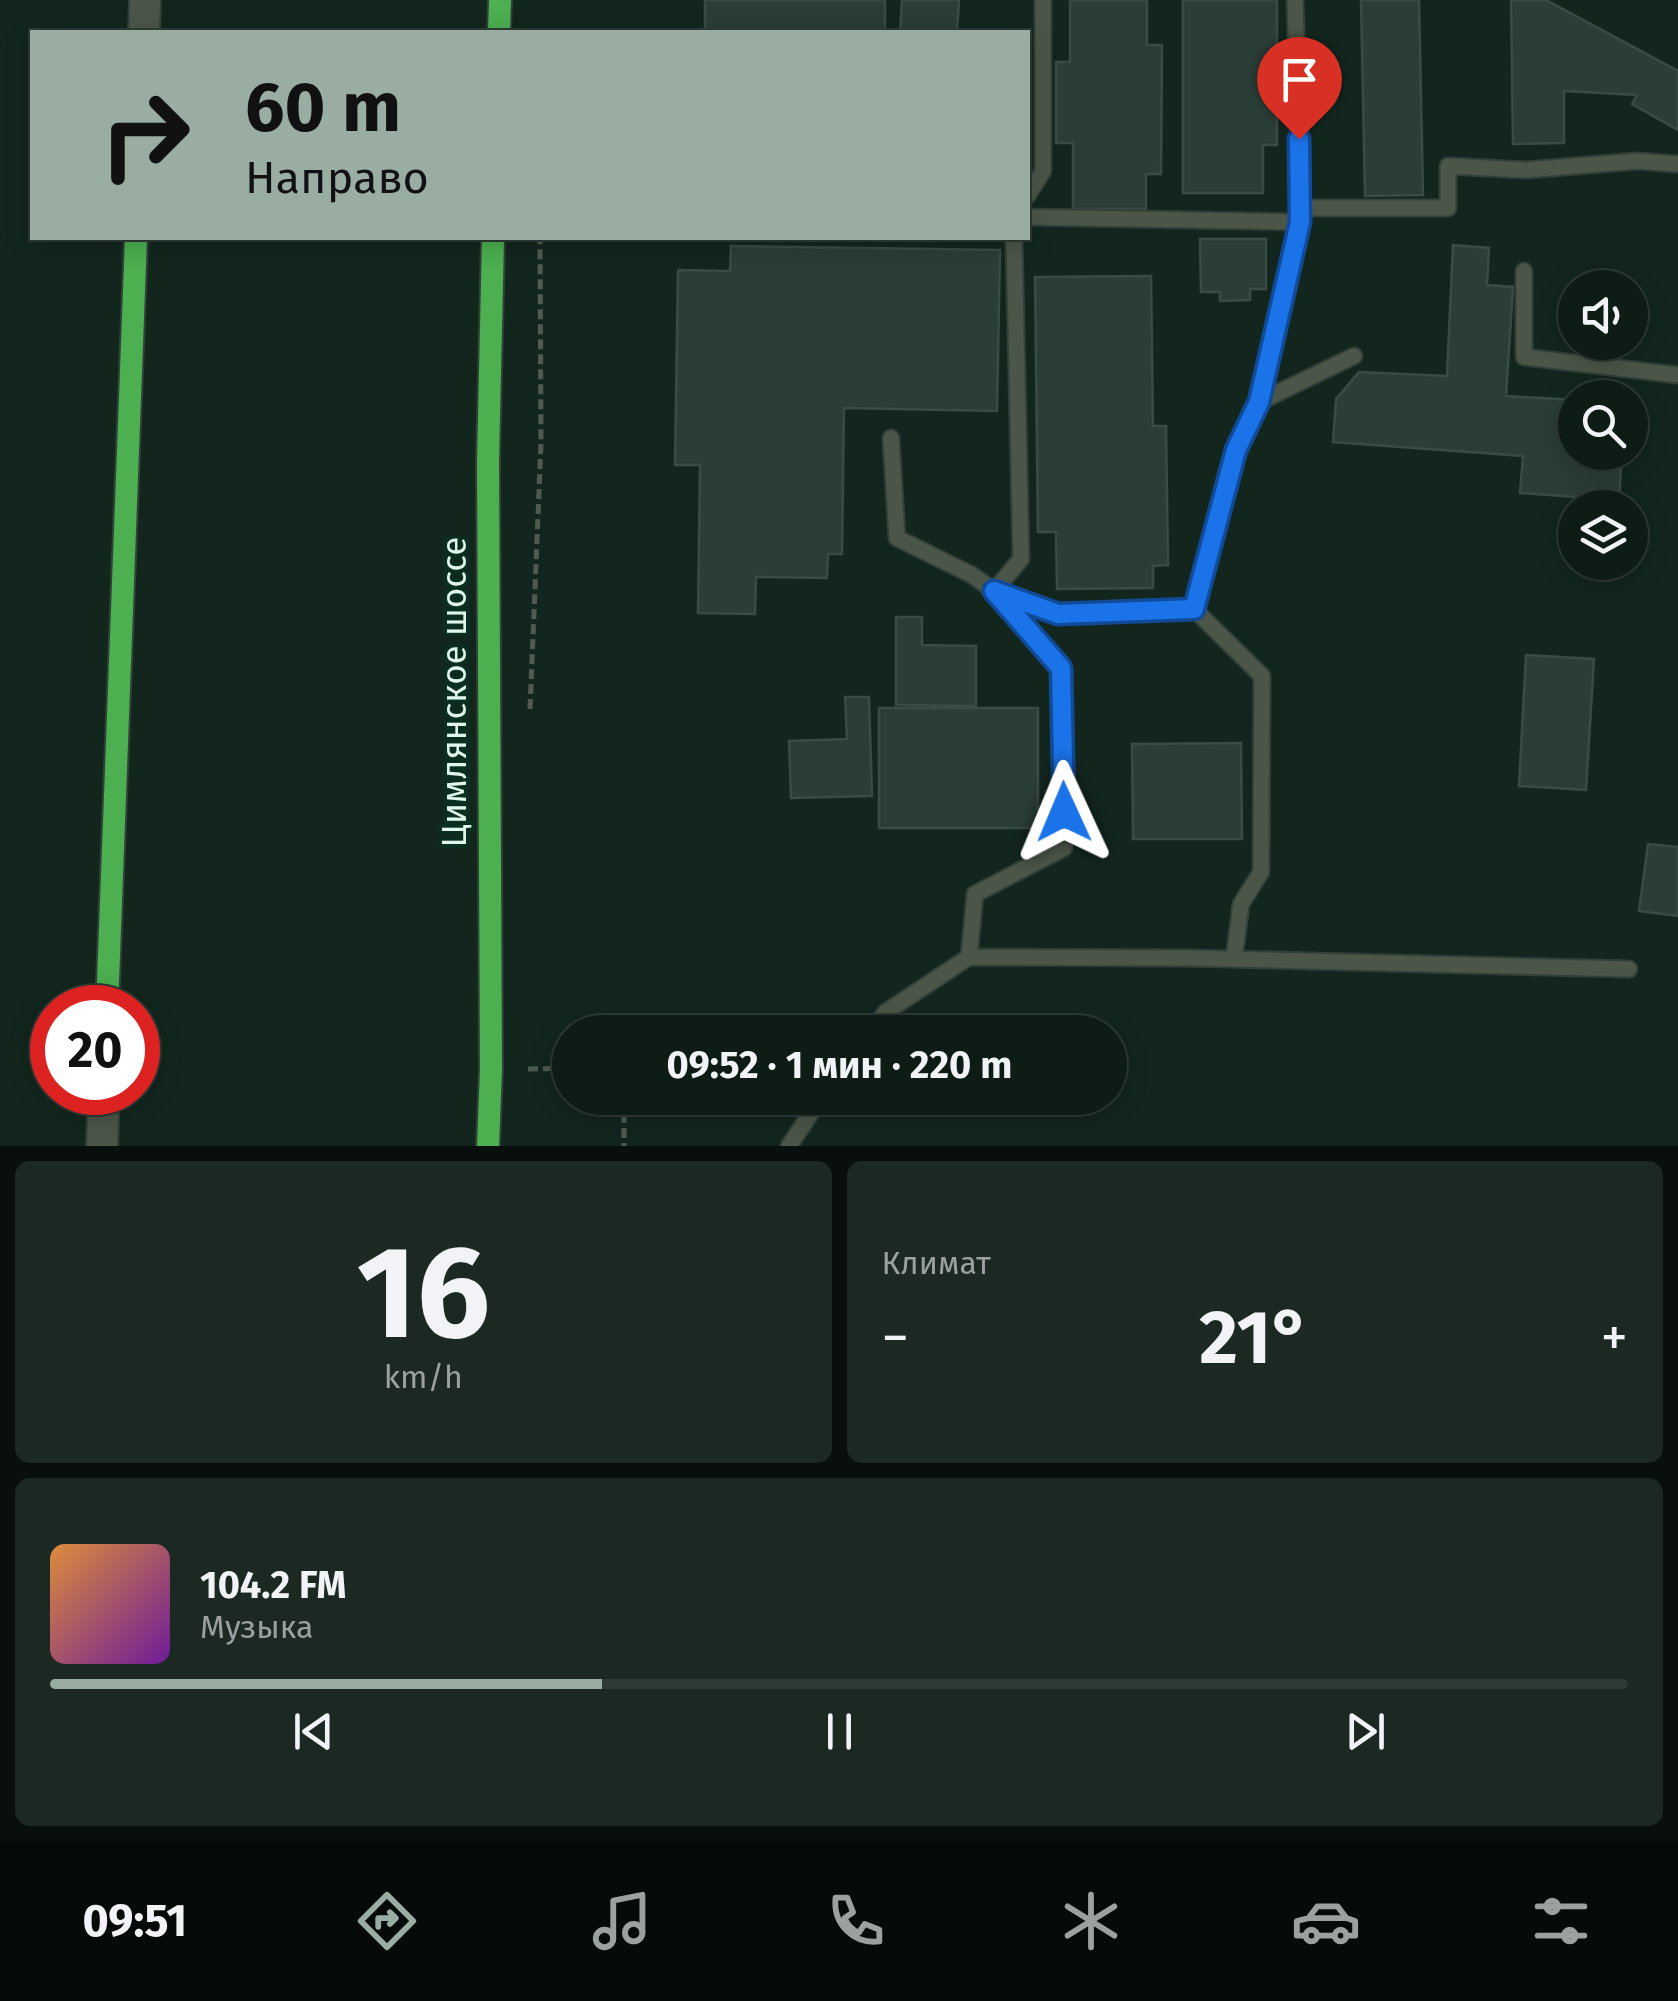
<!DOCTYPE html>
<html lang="ru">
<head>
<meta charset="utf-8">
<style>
  :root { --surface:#0e1c16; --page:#1c2923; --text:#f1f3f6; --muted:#9ba1a1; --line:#2e3a35; --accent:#99ada3 }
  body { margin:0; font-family:"Fira Sans",sans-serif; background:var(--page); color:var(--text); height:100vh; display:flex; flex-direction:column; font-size:38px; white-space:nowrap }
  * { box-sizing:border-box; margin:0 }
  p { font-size:32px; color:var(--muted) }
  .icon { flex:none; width:55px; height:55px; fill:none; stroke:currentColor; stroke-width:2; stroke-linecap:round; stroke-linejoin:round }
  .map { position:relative; height:1146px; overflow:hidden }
  .details { display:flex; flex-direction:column; gap:15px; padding:15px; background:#080f0c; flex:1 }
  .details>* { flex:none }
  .hud { position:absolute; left:30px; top:30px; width:1000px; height:210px; border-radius:0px; box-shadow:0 5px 25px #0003,0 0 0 2px var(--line); background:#99ada3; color:#111; overflow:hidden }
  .tools { position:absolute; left:1558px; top:270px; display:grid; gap:20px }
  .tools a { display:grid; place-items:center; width:90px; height:90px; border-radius:50%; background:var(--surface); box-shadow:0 5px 25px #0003,0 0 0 2px var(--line); font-size:50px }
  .speed { position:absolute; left:30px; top:985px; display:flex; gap:20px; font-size:50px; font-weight:700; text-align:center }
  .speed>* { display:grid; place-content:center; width:130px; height:130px; border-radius:50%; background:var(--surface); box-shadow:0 5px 25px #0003,0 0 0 2px var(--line); line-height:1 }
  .speed .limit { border:15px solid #d22; background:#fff; color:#111 }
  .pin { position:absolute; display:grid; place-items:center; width:85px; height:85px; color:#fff; margin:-102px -42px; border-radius:50% 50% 50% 0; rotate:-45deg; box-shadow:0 0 10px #0007 }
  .pin .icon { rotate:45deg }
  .me { position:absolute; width:110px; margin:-55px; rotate:359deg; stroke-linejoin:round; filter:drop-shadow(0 0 8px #0008) }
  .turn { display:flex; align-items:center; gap:35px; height:210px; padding:0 50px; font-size:45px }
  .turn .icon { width:130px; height:130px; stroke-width:2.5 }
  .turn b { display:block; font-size:70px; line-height:85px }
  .big { font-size:75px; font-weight:700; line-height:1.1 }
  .details .card { flex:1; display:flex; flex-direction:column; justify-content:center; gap:15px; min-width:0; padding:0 35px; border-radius:15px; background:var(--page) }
  .details .dial { align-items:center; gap:0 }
  .dial b { font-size:130px; line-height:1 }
  .song { display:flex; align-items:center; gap:30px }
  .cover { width:120px; height:120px; border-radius:15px; background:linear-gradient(135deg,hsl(30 70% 55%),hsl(280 70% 35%)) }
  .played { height:10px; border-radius:5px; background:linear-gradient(90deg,var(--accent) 35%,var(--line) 35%) }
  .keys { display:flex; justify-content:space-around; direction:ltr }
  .heat { display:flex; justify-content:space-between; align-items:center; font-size:55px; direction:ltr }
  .details .tiles { flex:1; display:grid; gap:15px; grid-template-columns:1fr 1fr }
  .card:last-child { grid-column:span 2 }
  .trip { position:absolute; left:552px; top:1015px; width:575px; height:100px; border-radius:50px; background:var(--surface); box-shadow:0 5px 25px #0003,0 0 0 2px var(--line); font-weight:700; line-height:100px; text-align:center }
  .dock { display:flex; height:160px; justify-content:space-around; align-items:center; background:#060b09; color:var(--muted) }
  .dock .icon { width:70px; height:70px }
  .dock .active { color:var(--accent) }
  .dock b { font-size:45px; color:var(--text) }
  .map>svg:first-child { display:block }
</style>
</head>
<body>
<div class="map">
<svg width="1678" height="1146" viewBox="0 0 1678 1146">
  <rect width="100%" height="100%" fill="#12261e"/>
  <path fill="#2b3d37" stroke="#394b46" stroke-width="2.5" d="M705,0H885V32H705Z
    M902,0H959L957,32H900Z
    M1070,0H1147V45H1162L1161,174H1146V209H1073V143H1056V62H1070Z
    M1183,0H1277V145H1263V193H1183Z
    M1361,0H1419L1423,195L1365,196Z
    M1511,0H1546L1678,71V130L1632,104L1637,95L1564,91V143L1513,144Z
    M1200,239H1266V289H1250V300L1220,301V292H1201Z
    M1453,245L1489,248L1487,285L1513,287L1506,396L1575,400V452H1622L1619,500L1520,493L1523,456L1333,442L1336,399L1359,372L1447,376Z
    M731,246L1000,250L997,411L844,408L842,554H828L827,578L756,577L755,614L698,613L700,465H675L678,270L730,271Z
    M1151,276L1153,426H1166L1168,565L1153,566V588L1057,589L1056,532H1038L1035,277Z
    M896,617H922V645L976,646V706L896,705Z
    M1526,655L1594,659L1586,790L1519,786Z
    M845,697H869L872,796L791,798L789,741L847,739Z
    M879,708H1038V828H879Z
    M1241,743L1242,839H1133L1132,744Z
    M1648,844L1678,847V916L1639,911Z"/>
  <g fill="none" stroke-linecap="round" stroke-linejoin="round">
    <defs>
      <path id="lane" d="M1295,0L1301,208
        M1028,195L1043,171V0
        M1028,217L1300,222
        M1524,271V357L1678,375
        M1259,402L1354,356
        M891,438L897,538L972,575L994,591L1058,614L1194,609
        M969,957L975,894L1064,848L1061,668L994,591L1021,559L1014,238
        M1234,959L1241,904L1261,872L1262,676L1194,609L1236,450L1259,402L1301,208H1448V166L1526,170L1638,161L1678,164
        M870,1032L886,1012L969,957L1187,958L1629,969
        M789,1146L821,1098"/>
      <path id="street" d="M144,32L145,0
        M102,1146L104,1092"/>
      <path id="fast" d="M499,32L500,0
        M107,1008L136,238
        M488,1146L491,1069L488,462L493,238"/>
    </defs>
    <use href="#lane" stroke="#31413a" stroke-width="19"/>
    <use href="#street" stroke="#31413a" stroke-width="34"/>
    <use href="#fast" stroke="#31413a" stroke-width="26"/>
    <path stroke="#4f5b51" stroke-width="5" stroke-dasharray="10 5" stroke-linecap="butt" d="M530,709L541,443L540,238
      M528,1069L570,1068
      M624,1098V1146"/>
    <use href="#lane" stroke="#4b5648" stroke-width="15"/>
    <use href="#street" stroke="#4b5648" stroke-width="30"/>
    <use href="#fast" stroke="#4caf50" stroke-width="22"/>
  </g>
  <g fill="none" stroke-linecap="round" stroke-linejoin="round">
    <defs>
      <path id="route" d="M1064,812L1061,668L994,591L1058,614L1194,609L1236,450L1259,402L1300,222L1299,139"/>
    </defs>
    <use href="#route" stroke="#114b97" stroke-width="25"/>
    <use href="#route" stroke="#1a73e8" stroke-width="18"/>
  </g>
  <g text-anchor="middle" stroke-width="8" stroke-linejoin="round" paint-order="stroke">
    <g font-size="35" fill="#e1f5eb" stroke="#0a2e20">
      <text transform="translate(454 692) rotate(-90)" y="12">Цимлянское шоссе</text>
    </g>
  </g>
</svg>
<div class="tools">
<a><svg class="icon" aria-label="sound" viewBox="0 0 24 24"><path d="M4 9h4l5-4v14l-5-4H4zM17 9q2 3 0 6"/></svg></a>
<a><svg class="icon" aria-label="search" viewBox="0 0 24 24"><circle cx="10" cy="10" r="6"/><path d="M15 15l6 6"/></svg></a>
<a><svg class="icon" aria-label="layers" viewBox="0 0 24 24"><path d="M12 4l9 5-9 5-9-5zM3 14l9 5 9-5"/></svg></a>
</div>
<div class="speed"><div class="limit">20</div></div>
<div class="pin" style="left:1299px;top:139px;background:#d93025"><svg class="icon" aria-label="arrive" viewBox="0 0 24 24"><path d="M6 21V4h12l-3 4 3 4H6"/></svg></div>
<svg class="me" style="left:1064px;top:812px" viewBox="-20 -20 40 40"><path d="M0-17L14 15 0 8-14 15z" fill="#1a73e8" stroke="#fff" stroke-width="4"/></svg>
<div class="trip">09:52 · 1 мин · 220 m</div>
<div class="hud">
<div class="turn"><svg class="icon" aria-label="right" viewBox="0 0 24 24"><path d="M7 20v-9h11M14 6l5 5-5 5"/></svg><div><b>60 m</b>Направо</div></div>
</div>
</div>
<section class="details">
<div class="tiles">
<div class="card dial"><b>16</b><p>km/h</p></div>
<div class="card"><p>Климат</p>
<div class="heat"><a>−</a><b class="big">21°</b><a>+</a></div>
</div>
<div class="card">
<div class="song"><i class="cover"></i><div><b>104.2 FM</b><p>Музыка</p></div></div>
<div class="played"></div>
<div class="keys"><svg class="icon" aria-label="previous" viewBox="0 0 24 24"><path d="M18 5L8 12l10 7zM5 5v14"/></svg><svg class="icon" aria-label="pause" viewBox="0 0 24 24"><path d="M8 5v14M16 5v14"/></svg><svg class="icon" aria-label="next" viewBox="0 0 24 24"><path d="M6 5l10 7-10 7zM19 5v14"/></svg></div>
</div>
</div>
</section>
<nav class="dock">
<b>09:51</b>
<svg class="icon active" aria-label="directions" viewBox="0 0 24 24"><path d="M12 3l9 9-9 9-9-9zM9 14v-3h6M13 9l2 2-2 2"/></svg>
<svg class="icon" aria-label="music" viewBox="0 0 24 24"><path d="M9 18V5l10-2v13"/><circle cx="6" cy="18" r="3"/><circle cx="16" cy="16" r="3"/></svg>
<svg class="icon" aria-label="phone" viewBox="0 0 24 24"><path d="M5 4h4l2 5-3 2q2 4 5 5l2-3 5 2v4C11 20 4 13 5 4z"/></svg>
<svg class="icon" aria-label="climate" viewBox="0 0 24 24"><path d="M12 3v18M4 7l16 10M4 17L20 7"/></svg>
<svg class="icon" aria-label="car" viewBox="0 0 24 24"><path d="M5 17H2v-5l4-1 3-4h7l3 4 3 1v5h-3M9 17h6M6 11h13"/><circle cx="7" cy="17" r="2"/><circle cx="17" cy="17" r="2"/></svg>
<svg class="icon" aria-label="filters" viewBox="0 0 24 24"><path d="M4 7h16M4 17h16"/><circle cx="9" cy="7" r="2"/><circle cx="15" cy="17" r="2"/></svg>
</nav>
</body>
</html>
